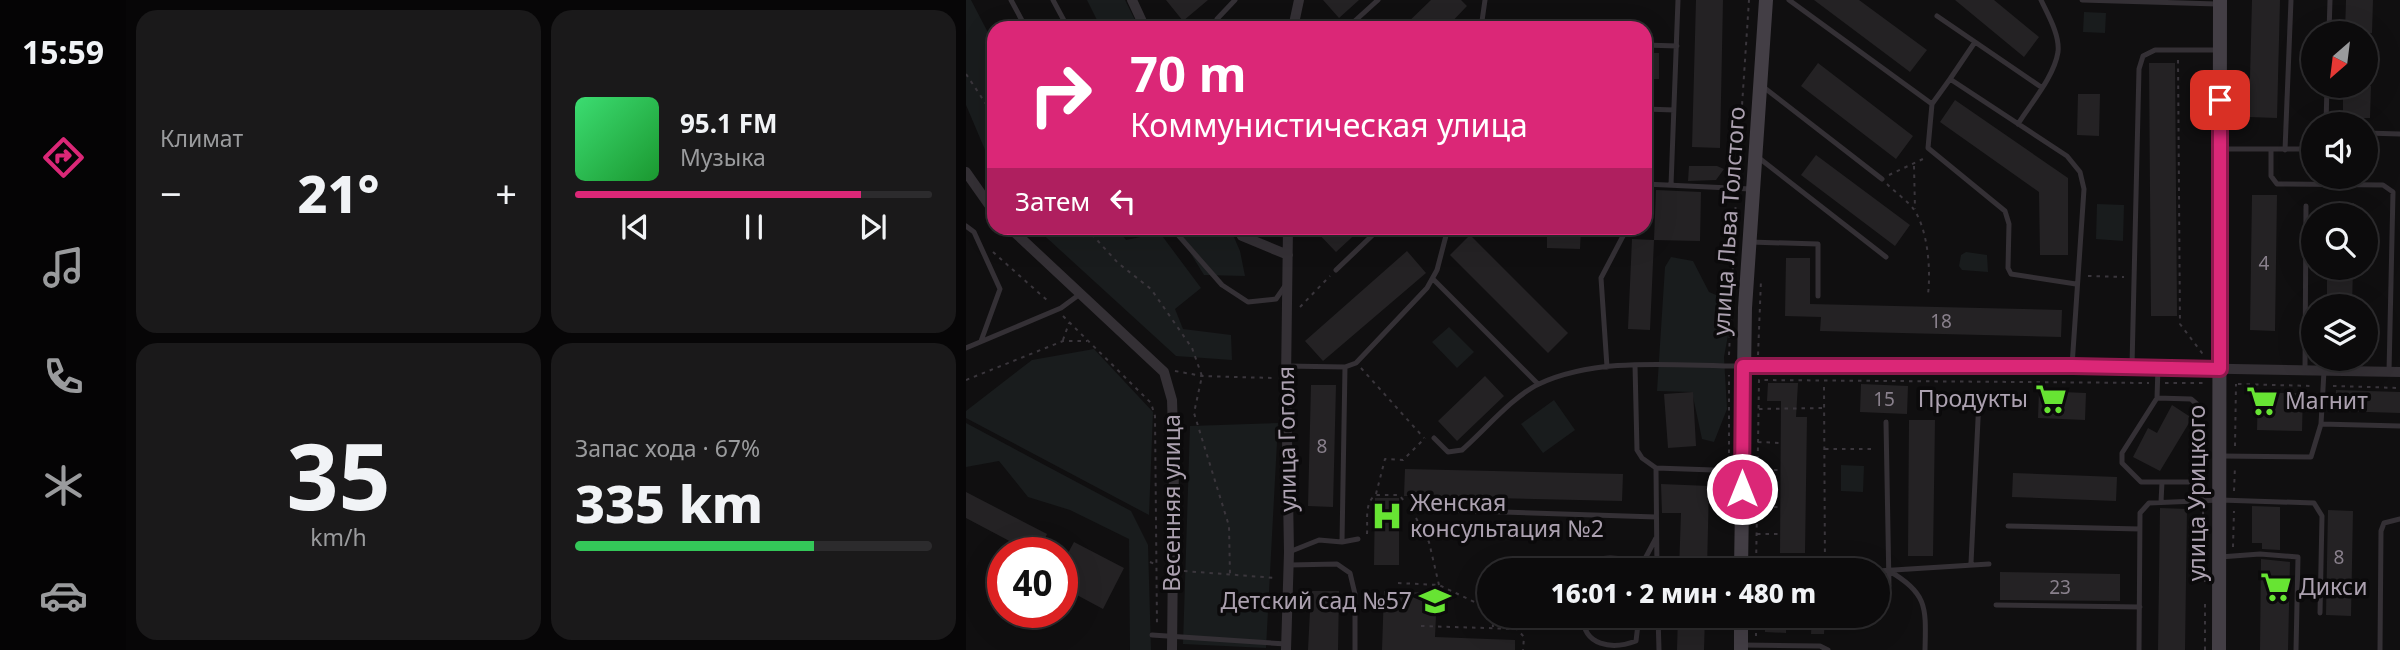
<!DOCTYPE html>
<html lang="ru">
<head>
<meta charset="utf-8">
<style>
  :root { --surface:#0c0b0c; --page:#1a191a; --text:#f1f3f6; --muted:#9a9b9d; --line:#2c2b2d; --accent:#db2777 }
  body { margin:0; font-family:"Noto Sans",sans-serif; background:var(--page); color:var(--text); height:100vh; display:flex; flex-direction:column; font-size:26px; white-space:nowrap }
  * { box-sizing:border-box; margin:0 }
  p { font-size:23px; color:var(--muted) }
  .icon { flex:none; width:38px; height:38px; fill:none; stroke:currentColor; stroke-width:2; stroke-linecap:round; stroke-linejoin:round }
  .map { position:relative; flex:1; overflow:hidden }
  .side { display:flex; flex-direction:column; gap:10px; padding:10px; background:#070607; width:840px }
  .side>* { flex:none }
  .guide { position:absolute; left:21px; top:21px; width:665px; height:214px; border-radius:21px; box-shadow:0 7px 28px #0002,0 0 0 2px var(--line); background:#db2777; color:#fff; overflow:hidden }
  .needle { width:46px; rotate:208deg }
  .buttons { position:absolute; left:1335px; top:21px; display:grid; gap:14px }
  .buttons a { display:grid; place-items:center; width:77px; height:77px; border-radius:50%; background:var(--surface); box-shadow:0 7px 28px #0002,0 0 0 2px var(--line); font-size:35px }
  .speed { position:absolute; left:21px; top:537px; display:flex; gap:14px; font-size:35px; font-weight:700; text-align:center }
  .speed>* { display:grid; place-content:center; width:91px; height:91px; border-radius:50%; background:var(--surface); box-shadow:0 7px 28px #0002,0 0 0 2px var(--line); line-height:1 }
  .speed .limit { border:10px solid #d22; background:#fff; color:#111 }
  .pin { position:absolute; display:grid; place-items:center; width:60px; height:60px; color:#fff; margin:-30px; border-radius:14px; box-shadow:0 4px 10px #0006 }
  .me { position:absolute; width:77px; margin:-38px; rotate:0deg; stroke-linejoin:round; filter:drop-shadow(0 0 5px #0008) }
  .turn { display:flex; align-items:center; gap:24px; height:147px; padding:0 28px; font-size:32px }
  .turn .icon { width:91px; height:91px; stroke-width:2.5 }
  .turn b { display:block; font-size:49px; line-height:60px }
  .then { display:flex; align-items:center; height:66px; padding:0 28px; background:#0003; gap:14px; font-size:26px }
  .big { font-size:52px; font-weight:800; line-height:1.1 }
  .side .widget { flex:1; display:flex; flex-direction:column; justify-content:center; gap:10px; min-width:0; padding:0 24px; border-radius:21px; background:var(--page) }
  .side .dial { align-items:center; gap:0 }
  .dial b { font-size:91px; line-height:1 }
  .song { display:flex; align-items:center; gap:21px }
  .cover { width:84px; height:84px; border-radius:10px; background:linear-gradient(135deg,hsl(140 70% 55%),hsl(130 70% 35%)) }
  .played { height:7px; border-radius:4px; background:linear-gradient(90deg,var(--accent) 80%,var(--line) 80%) }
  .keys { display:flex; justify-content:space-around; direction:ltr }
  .heat { display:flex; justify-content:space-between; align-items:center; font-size:38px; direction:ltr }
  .charge { height:10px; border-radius:5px; background:linear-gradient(90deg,#34c759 67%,var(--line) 0) }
  .side .tiles { flex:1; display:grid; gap:10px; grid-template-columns:repeat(2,1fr) }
  .trip { position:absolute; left:511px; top:558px; width:413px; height:70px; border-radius:35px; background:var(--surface); box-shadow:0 7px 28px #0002,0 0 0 2px var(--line); font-weight:800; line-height:70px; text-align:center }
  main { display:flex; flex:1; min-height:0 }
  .tabs { display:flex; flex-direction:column; width:126px; justify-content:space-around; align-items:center; background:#050405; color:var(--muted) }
  .tabs .icon { width:49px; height:49px }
  .tabs .selected { color:var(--accent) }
  .tabs b { font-size:32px; color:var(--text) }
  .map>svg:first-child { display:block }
</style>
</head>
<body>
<main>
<nav class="tabs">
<b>15:59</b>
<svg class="icon selected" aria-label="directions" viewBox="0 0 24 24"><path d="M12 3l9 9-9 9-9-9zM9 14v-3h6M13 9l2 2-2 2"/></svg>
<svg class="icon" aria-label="music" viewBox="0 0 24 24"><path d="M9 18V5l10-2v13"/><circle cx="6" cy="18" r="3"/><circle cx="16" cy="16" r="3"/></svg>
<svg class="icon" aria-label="phone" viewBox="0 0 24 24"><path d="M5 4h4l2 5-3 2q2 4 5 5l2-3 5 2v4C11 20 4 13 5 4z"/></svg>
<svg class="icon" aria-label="climate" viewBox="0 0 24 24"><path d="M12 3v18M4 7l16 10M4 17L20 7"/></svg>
<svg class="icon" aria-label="car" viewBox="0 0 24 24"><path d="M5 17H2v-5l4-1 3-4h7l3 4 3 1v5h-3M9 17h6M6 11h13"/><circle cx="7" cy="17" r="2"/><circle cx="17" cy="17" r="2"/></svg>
</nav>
<section class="side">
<div class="tiles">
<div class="widget"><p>Климат</p>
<div class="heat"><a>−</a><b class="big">21°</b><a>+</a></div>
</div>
<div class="widget">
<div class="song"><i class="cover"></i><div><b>95.1 FM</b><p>Музыка</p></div></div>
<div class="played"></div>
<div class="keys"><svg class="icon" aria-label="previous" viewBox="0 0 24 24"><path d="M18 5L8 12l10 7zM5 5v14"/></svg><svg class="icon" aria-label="pause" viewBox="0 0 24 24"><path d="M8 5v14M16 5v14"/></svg><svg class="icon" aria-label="next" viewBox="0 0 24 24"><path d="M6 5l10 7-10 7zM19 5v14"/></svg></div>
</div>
<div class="widget dial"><b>35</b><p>km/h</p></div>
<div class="widget"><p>Запас хода · 67%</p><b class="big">335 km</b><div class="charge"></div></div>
</div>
</section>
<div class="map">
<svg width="1434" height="650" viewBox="0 0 1434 650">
  <rect width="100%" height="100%" fill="#100f10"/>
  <path fill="#191c1d" d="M0,0H5L28,44V171L0,105Z
    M121,0H159L173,28H135Z
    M1118,12L1140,13L1139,33L1117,32Z
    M1131,204L1158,205L1157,241L1130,239Z
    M70,228H151L160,240L194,233L235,288L209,309L217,329L265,335L266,360L210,356Z
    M209,228H264L274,251L279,276L238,275Z
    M1000,252L1021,255L1022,272L996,270L993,266L995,255Z
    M705,257L727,261L743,292L764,301L765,319L758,357L761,409L748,442L736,439L726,392L691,391L699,267Z
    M483,327L508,352L491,368L466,342Z
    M128,349L187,412L183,515L0,418V411L66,360Z
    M588,400L609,430L577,453L555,424Z
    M0,423L165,511L182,545L185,650H164L163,539L104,510L62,497L33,461L0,467Z
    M312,423L300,648L217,644L224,426Z
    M875,465L898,466L897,492L875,491Z"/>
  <path fill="#242224" d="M200,0H242L217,21Z
    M357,0H393L373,18Z
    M465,0H495L501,6L480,28H436Z
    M730,0H757L754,148L726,147Z
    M848,0H893L961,50L944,72Z
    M989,0H1028L1073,37L1058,57Z
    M1286,0H1314L1311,118L1283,117Z
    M1380,0H1407L1406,33H1379Z
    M679,53H693V79H679Z
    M852,63L947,136L930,159L835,86Z
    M1183,63H1209L1211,316H1185Z
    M1377,86H1405L1404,118H1377Z
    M1112,94H1134L1133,136L1111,135Z
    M989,100L1102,178V255H1074L1073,192L974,122Z
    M850,155L944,225L929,246L835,175Z
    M723,166H751L758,169L750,180L722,181Z
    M690,190L735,192L734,241L688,240Z
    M1286,195H1311L1309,331L1284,330Z
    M1362,203H1388L1387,215H1362Z
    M347,228H396L370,252Z
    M581,228H615L614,249L581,248Z
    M504,235L602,333L582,353L484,255Z
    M666,239L688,240L684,330L662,329Z
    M441,251L460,273L357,361L339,341Z
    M820,258H844V304L1096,310L1095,337L854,331L855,317L819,316Z
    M1361,268H1387L1386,306H1361Z
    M519,376L538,396L491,441L472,421Z
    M802,383H832L830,417H841L839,553H814L815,401H801Z
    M895,384L942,386L941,414L894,412Z
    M345,385H370L367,507L342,506Z
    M1370,390L1434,392V413L1370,411Z
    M1073,391L1120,393L1119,420L1072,418Z
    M727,392L730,446L702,448L698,394Z
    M1292,393H1337L1336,431L1291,430Z
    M1206,405L1226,418L1194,471L1167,457L1182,428L1191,433Z
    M943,420H969L967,556H942Z
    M439,469L657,474L656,501L438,496Z
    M1047,473L1151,477L1150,501L1046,497Z
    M695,484L743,486L741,570H713L715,513H696Z
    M0,492L81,534L77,543L101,555L108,542L158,568L137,609L96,587V553H47L51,545L0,518Z
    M409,498H433V565H408Z
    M1286,506L1314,507V550L1296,549V543H1286Z
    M1194,508L1221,509L1219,650H1192Z
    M1362,510L1387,511L1385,616L1360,615Z
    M1295,559L1324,562L1322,650H1294Z
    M1034,572L1154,574V601L1034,600Z
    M37,573V608L22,601Z
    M345,591H373L372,650H342Z
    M418,591L471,593L469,637L549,640V650H416Z
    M641,616H656V626L641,627Z
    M712,616H739L738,650H711Z
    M799,616H820V633L799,632Z
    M846,616H859L858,634H845Z"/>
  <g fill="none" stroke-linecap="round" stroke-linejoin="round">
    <path stroke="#3a363c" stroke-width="2" stroke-dasharray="3.5 5" stroke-linecap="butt" d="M1212,60L1214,324L1239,357
      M0,74L28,116
      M948,166L949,209
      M923,175L959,158
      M771,181L783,0
      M921,184C929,192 939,199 946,207C962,227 965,270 962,294
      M120,228L152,263L185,289L226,348L236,376L228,413L263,526L264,575
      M27,252L83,302
      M1122,276L1158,277
      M334,307L364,276
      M97,316L185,403L189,416L191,626
      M97,340L103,323
      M763,355L770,197
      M792,355L795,280
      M395,368L458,438
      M209,371L236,376L307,378
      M0,380L97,341H121
      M1199,383H1239
      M1272,384L1347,386
      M1367,386L1434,388
      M858,387L859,570
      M793,409L858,408
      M792,442L815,443
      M1269,446L1270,384
      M859,449H910
      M763,453V375
      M791,470H815
      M1268,491L1269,466
      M410,494L419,459L437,460L459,438
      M791,507H814
      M1237,511L1239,582
      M450,518L463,542L473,585
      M401,534C402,520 398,505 409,495H433L439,502
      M791,534H814
      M1267,547L1268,511
      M184,562L191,565
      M790,570L793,380L1183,383
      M218,571L310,578
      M432,583L473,585L523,609
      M526,616L527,627
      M790,616V636
      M455,626L551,629L558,637L557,650
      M1239,650V602"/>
    <path stroke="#343035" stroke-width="5" d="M45,0L60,28
      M87,0L102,28
      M823,0L966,104L984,79L1101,156L1114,172L1118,189L1106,366
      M1116,0L1251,4
      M971,16L1075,87
      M248,28L251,19L269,0
      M381,28L412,0
      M515,28L519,0
      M1363,33L1364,0
      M679,45L711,46
      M984,79L1009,42
      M796,86L916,179
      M966,104L962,148L1039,211L1043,224L1042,268L1045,274L1110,284
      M679,109L708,110
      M1052,124C1065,103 1088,77 1092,52C1094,35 1082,15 1075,0
      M1360,124L1361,86
      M1400,133L1434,134
      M1254,149H1334L1348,142
      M1305,150V176L1311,184L1417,185L1427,192L1423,372
      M1319,150L1325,0
      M793,158L920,257
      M679,184L785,189
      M705,185L712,0
      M0,226L8,232L34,289L15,341
      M206,228L256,285L282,302L310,299L319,286
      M784,242L852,244V296
      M370,270L414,228
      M467,279L572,384
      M0,348L95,308L114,294
      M669,365L671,450L676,458L690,468
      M320,366L379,367L390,363L461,288L471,270L482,228
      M1166,366L1173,69L1177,56L1189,50H1251
      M641,367L635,278L657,236V228
      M1339,370L1340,206
      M1191,398L1225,399L1232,405L1228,482H1175L1156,463V453L1191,398L1192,367
      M920,422L923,586
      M1355,424L1358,371
      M468,438L482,452L496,450C518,431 547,396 573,384C633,356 711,366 775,366
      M1255,456L1345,457L1355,424L1434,426
      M1228,482L1237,501
      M1195,502L1196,482
      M446,509L690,517
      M1042,526L1174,529
      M376,542L379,367
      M323,552L353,540L376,542L392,539
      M1254,557L1294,554L1332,557L1330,650
      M1005,563L1013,399
      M323,565L371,564L384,573L389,594V650
      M618,570L623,561C641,556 658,557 674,565
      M673,570L690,538
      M691,570L690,468L776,471
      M912,571L1023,564
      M923,571C962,593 960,608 959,650
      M1030,605L1174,607
      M617,616C617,646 646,650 670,641L673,616
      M692,616L693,650
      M186,635L320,644
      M778,645L854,646L862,650
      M1173,650L1174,513L1183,503L1254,500L1348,503L1356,516L1354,613
      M1414,650L1415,531L1418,523L1434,519"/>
    <path stroke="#343035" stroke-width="10" d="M166,0L179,28
      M327,28L333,0
      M0,172L28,212
      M44,228L198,372L206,400L208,460L206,650
      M272,228L276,236L322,255
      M777,366H1106L1434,372
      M320,650L323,552L320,380L322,228"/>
    <path stroke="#433e45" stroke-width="14" d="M775,570L779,308L800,0
      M775,650V616
      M1253,650L1254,0"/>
  </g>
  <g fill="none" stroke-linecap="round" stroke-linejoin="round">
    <defs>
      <path id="route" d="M776,489L777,366H1107L1254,369V100"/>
    </defs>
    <use href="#route" stroke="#8e194d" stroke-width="18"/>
    <use href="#route" stroke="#db2777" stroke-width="12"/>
  </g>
  <defs>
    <symbol id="supermarket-bare" viewBox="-9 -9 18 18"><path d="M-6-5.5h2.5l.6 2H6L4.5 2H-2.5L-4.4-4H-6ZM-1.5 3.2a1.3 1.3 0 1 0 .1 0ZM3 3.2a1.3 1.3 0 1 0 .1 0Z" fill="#67e433" stroke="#0b0a0b" stroke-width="2.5" paint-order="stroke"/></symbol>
    <symbol id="hospital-bare" viewBox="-9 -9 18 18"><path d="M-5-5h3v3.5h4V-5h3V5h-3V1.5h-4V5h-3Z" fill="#67e433" stroke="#0b0a0b" stroke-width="2.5" paint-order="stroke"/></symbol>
    <symbol id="school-bare" viewBox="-9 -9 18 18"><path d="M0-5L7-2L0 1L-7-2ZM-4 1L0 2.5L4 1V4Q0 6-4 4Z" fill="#67e433" stroke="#0b0a0b" stroke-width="2.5" paint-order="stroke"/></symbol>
  </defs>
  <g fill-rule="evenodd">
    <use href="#supermarket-bare" x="1063" y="377" width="44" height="44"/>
    <use href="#supermarket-bare" x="1274" y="379" width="44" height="44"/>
    <use href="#hospital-bare" x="399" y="494" width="44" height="44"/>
    <use href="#supermarket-bare" x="1288" y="565" width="44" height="44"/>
    <use href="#school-bare" x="447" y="579" width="44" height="44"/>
  </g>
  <g text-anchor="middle" stroke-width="7" stroke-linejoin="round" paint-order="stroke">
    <g font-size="19" fill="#89808c">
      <text x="1298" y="270">4</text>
      <text x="975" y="328">18</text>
      <text x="918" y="406">15</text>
      <text x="356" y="453">8</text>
      <text x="1373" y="564">8</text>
      <text x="1094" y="594">23</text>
    </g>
    <g font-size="23" fill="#aca1b0" stroke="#0b0a0b">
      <text transform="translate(763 221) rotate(-86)" y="8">улица Льва Толстого</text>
      <text transform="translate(321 439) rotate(-91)" y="8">улица Гоголя</text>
      <text transform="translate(1231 493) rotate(-90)" y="8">улица Урицкого</text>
      <text transform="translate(206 503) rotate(-90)" y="8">Весенняя улица</text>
    </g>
    <g font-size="23" fill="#aca1b0" stroke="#0b0a0b" text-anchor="start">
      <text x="1062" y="407" text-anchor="end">Продукты</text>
      <text x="1319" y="409">Магнит</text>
      <text x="444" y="511">Женская<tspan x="444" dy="26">консультация №2</tspan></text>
      <text x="1333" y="595">Дикси</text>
      <text x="446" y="609" text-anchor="end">Детский сад №57</text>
    </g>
  </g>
</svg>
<div class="buttons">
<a><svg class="needle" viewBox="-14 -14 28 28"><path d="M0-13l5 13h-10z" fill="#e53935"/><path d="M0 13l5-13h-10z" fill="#9a9b9d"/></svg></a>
<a><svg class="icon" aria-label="sound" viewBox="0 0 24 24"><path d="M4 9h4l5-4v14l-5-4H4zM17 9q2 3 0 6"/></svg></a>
<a><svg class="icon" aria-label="search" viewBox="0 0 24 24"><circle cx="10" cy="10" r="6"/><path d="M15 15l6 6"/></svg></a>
<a><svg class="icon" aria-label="layers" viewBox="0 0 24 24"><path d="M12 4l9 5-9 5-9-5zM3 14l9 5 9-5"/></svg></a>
</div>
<div class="speed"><div class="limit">40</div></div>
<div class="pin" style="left:1254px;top:100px;background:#d93025"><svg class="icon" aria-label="arrive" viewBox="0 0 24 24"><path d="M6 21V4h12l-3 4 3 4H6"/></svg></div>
<svg class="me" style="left:776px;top:489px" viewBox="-20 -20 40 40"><circle r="17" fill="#db2777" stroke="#fff" stroke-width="3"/><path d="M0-11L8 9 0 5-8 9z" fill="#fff"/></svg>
<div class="trip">16:01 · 2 мин · 480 m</div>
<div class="guide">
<div class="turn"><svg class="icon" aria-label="right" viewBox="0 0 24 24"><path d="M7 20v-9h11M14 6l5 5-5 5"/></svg><div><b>70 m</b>Коммунистическая улица</div></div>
<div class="then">Затем<svg class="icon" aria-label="left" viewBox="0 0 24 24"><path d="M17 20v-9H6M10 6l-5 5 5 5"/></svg></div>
</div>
</div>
</main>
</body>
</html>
